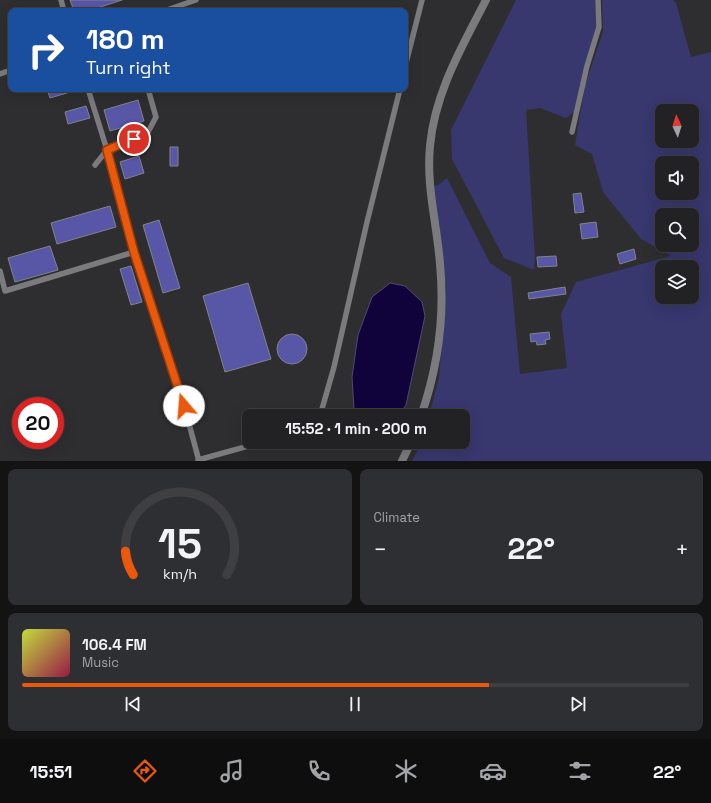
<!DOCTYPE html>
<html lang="en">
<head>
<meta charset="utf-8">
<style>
  :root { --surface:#222225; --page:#2e2f32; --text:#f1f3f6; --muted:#a2a4a7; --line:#3f3f42; --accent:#ea580c }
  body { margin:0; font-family:"Space Grotesk",sans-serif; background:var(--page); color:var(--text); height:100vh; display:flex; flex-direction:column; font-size:15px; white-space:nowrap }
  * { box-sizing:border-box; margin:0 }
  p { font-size:13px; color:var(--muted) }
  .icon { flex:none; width:22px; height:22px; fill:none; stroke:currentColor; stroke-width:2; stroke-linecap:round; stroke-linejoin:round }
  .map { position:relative; height:461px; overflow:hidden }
  .panel { display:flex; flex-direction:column; gap:8px; padding:8px; background:#131314; flex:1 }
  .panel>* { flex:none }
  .banner { position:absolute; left:8px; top:8px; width:400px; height:84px; border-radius:8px; box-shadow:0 4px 16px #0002,0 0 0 1px var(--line); background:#1a4fa0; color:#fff; overflow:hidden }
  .needle { width:26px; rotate:356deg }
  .tools { position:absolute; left:655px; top:104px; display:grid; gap:8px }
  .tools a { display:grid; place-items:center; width:44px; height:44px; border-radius:8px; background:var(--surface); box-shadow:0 4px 16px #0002,0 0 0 1px var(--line); font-size:20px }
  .speed { position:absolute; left:12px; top:397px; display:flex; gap:8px; font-size:20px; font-weight:700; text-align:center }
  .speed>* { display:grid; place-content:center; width:52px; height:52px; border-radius:50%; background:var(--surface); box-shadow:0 4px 16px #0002,0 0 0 1px var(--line); line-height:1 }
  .speed .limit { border:6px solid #d22; background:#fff; color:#111 }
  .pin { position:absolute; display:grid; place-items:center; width:34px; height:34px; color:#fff; margin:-17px; border:2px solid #fff; border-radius:50%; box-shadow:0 1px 4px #0007 }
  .me { position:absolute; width:44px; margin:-22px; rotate:342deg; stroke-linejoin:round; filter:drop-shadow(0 0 3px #0008) }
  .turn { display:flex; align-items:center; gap:14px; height:84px; padding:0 12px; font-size:18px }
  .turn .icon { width:52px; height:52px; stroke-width:2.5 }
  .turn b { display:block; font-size:28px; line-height:34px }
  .big { font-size:30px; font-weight:600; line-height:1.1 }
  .panel .tile { flex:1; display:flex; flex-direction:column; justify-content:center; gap:6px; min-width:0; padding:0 14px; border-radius:8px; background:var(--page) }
  .panel .dial { align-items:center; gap:0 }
  .dial svg { height:104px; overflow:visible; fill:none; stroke:var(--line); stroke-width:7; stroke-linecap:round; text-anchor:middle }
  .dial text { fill:var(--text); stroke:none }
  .song { display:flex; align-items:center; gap:12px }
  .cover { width:48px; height:48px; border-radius:6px; background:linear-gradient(135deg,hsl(70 70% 55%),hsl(340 70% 35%)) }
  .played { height:4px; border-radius:2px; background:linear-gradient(90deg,var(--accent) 70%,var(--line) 70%) }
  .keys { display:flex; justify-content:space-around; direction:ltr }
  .heat { display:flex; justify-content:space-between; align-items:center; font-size:22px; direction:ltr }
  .panel .tiles { flex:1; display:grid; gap:8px; grid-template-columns:1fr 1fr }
  .tile:last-child { grid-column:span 2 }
  .trip { position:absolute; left:242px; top:409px; width:228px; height:40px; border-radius:8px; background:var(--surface); box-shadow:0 4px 16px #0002,0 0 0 1px var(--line); font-weight:600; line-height:40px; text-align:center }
  .menu { display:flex; height:64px; justify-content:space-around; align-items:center; background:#0e0e0f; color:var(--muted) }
  .menu .icon { width:28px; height:28px }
  .menu .active { color:var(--accent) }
  .menu b { font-size:18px; color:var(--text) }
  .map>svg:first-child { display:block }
</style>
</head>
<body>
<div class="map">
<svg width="711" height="461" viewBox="0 0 711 461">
  <rect width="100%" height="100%" fill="#2e2e31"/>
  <path fill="#38376e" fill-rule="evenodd" d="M516,0H595L597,26L574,112L566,118L540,108L526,110L535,258L534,270L504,258L452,159L451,130Z
    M602,0H673L676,3L691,57L711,52V461H412L422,442H463V416H429L439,378L446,286L431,187L438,185L447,178L490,263L511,277L520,374L567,368L561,314L576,282L671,256L641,239L603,192L592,154L575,145L585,85L603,32ZM662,111H692V141H662ZM662,163H692V193H662ZM662,215H692V245H662ZM662,267H692V297H662Z"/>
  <path fill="#10033c" stroke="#514870" d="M390,283L405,286L422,302L425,316L406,405L398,416H367L354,409L352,377L358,335L372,297Z"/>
  <path fill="#5856a6" stroke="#838388" d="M70,0H122L88,11H74Z
    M47,89H76L77,90L50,98Z
    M138,100L144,121L110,131L104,110Z
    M86,106L90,118L68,124L65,112Z
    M170,147H178V166H170Z
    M139,156L144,173L125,179L120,162Z
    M581,193L584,212L575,213L573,194Z
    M110,206L116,227L57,244L51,223Z
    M159,220L180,288L163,293L143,225Z
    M596,222L598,237L582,239L580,224Z
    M50,246L58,270L15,282L8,258Z
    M634,249L636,259L620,264L617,254Z
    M556,256L557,266L538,267L537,257Z
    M131,266L142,302L131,305L120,269Z
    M248,283L271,359L225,372L203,296Z
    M565,287L566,294L529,299L528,293Z
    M549,332L550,339L545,340L546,344L537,345L536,341L531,342L530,334Z
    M277 349a15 15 0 1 1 30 0a15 15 0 1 1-30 0Z"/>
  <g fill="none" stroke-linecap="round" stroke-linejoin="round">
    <path stroke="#7b7b7d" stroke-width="5.5" d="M61,0L64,11
      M164,11L196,0
      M405,67L422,0
      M0,74L11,70
      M88,89L107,150L134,252
      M572,132L587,66L599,27L598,0
      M95,165L107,150L147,134L156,117L148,89
      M0,271L5,291L134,252L188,420L199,461
      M320,416L334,367L367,222L400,89
      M198,460L263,442"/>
    <path stroke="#7b7b7d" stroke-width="8" d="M421,416C438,367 445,316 440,264C437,224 426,186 430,146C435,92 462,47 486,0
      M402,461L411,442"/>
  </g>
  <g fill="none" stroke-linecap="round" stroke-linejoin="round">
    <defs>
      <path id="route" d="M134,139L107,150L134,252L184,406"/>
    </defs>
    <use href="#route" stroke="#983908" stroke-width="10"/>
    <use href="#route" stroke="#ea580c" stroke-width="7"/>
  </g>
</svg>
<div class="tools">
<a><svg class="needle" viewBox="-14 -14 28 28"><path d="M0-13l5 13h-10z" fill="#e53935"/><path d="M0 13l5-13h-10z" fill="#a2a4a7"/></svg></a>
<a><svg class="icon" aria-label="sound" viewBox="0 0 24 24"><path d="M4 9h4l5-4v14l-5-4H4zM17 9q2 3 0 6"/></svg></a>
<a><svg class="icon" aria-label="search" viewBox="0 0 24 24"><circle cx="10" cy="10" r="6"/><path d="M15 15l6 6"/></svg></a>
<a><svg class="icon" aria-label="layers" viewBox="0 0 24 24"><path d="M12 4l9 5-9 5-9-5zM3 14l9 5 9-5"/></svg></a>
</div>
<div class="speed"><div class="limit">20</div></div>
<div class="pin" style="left:134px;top:139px;background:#d93025"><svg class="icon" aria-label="arrive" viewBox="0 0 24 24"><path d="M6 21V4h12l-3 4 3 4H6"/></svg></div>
<svg class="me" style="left:184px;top:406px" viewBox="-20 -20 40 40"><circle r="19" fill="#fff"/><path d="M0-13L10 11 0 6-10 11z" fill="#ea580c"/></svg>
<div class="trip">15:52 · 1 min · 200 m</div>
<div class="banner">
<div class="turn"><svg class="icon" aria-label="right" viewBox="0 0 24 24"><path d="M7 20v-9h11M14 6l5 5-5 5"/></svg><div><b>180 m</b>Turn right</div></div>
</div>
</div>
<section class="panel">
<div class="tiles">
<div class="tile dial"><svg viewBox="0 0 100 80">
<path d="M14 69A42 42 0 1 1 86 69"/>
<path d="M14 69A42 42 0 0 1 8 51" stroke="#ea580c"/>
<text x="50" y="56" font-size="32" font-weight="700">15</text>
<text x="50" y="72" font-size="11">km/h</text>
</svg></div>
<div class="tile"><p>Climate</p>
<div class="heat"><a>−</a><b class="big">22°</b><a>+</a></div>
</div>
<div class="tile">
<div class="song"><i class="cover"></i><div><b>106.4 FM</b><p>Music</p></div></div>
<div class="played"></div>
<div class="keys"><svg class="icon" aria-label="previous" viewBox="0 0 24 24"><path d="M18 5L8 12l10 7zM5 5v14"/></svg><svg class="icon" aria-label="pause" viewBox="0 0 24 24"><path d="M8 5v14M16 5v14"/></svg><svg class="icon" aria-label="next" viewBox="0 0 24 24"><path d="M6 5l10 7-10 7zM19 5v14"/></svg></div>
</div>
</div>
</section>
<nav class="menu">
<b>15:51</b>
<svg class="icon active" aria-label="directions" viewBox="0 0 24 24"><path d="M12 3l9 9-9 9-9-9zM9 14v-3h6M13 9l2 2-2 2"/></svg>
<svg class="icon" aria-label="music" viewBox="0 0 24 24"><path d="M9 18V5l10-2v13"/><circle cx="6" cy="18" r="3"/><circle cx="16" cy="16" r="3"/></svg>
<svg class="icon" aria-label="phone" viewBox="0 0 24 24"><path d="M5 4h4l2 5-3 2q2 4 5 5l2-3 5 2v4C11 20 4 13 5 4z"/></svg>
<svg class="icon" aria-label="climate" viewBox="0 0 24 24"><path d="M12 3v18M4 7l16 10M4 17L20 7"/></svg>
<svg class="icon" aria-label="car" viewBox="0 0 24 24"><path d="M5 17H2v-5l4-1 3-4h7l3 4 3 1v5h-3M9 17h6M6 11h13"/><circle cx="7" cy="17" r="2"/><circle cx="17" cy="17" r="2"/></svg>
<svg class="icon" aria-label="filters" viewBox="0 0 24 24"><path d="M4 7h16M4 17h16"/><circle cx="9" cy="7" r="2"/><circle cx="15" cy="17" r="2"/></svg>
<b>22°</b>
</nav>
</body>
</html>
